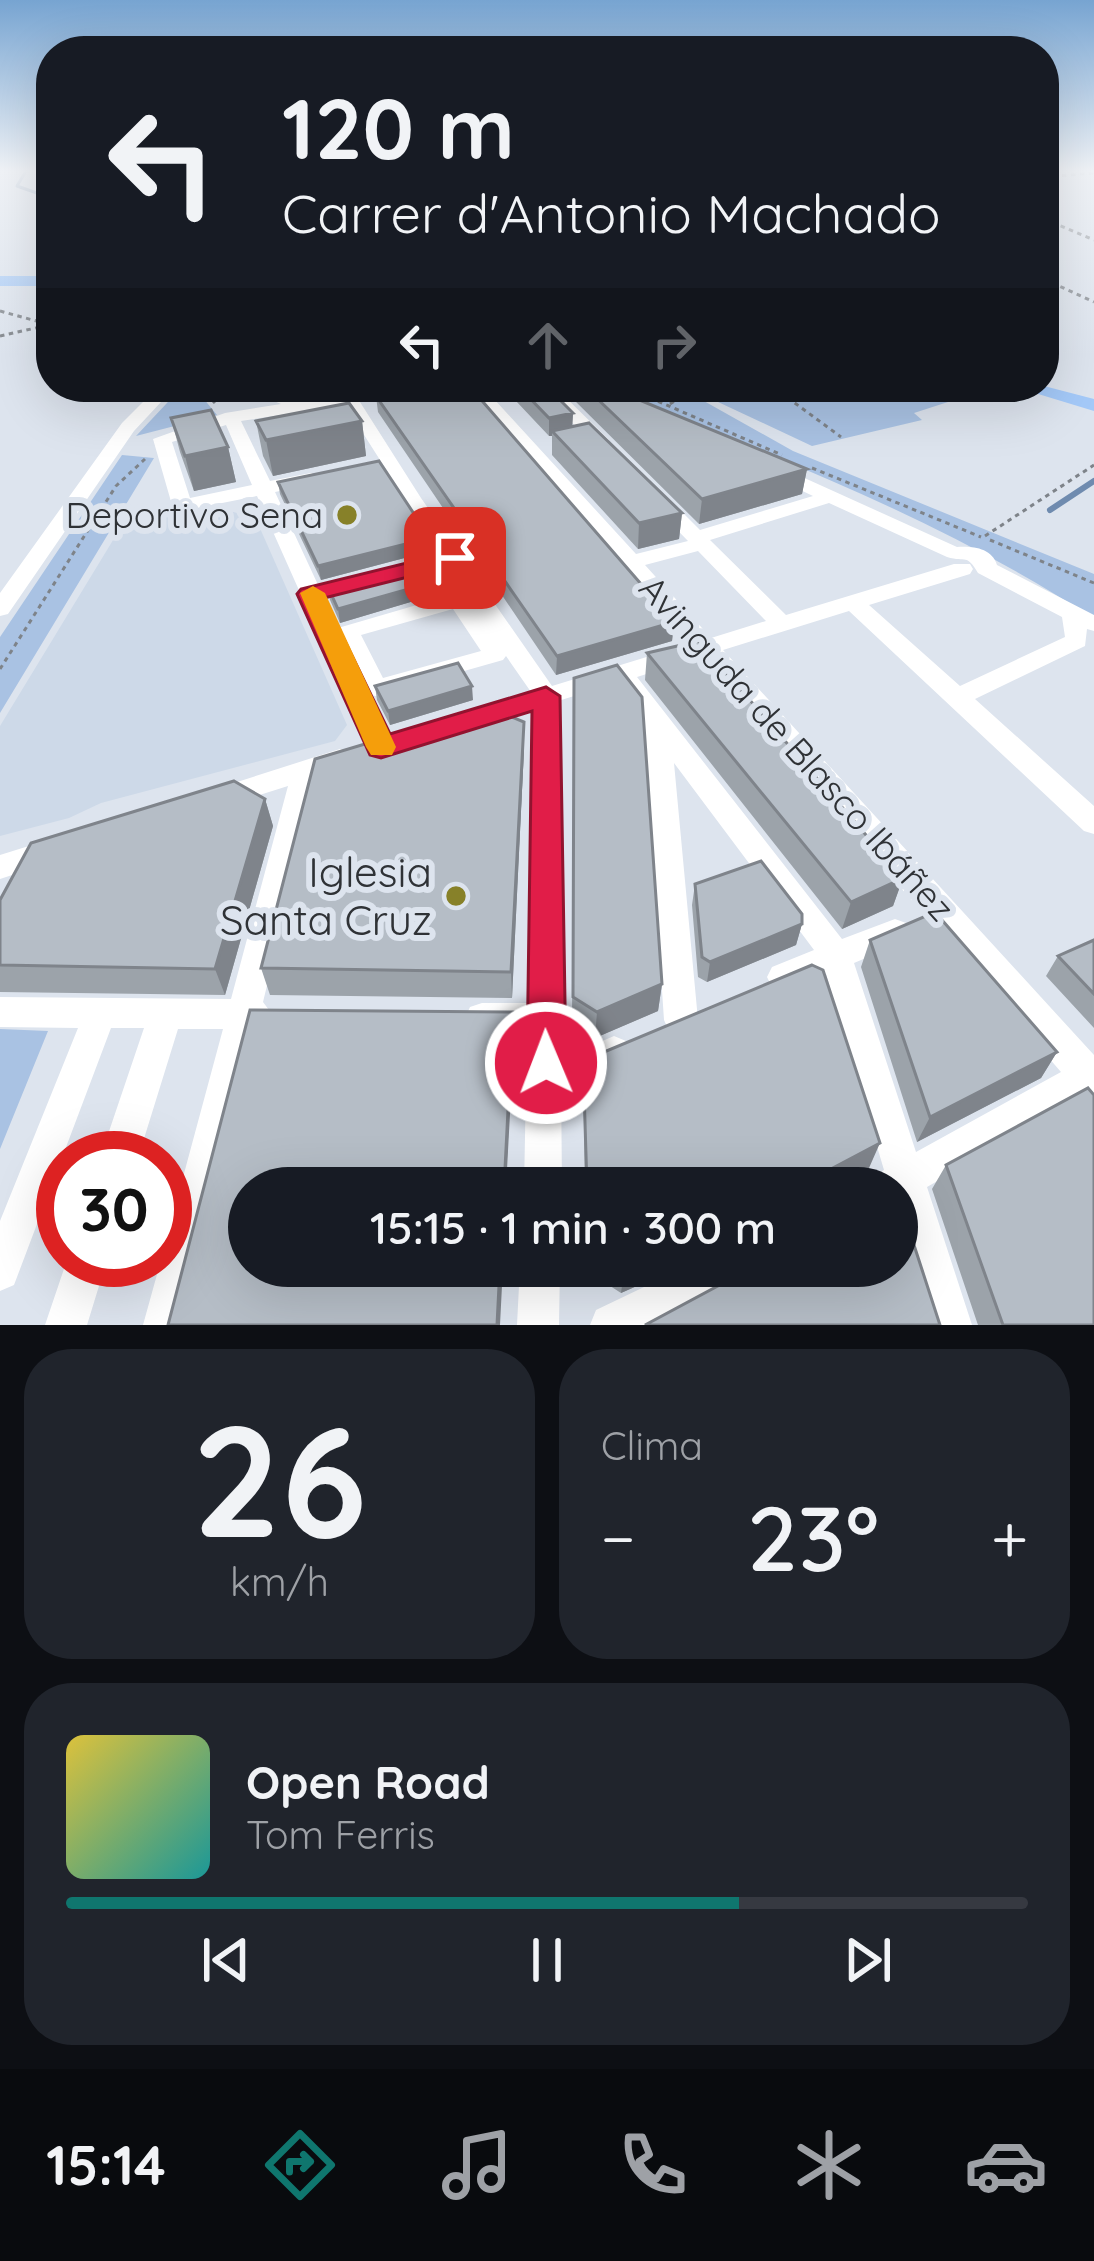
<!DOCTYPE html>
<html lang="es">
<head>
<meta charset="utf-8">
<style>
  :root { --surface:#171b24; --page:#20242c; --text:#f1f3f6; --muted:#9ea1a6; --line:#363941; --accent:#0f766e }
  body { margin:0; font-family:Quicksand,sans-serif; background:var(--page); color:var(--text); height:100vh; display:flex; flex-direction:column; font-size:45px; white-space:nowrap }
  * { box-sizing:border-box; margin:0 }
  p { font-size:39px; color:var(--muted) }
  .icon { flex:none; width:66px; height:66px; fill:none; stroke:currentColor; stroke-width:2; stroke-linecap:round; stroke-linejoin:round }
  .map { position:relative; height:1325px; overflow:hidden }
  .drawer { display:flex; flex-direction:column; gap:24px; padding:24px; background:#0d0f14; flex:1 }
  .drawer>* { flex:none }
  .hud { position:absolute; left:36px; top:36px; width:1023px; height:366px; border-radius:48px; box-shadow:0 12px 48px #0002; background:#171b24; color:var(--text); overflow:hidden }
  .speed { position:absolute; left:36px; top:1131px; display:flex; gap:24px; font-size:60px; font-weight:700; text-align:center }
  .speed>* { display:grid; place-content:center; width:156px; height:156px; border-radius:50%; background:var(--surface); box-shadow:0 12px 48px #0002; line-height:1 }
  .speed .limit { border:18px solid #d22; background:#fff; color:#111 }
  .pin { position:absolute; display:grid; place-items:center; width:102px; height:102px; color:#fff; margin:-51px; border-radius:24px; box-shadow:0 6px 18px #0006 }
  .me { position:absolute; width:132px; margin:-66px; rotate:359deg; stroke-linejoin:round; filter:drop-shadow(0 0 9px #0008) }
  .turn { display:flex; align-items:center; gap:42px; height:252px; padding:0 48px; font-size:54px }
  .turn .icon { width:156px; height:156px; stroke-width:2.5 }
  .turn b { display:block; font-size:84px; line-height:102px }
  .lanes { display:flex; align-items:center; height:114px; padding:0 48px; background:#0003; justify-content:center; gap:60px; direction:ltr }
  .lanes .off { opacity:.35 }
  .big { font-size:90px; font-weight:600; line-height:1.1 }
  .drawer .widget { flex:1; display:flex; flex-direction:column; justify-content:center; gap:18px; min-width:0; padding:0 42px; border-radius:48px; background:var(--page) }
  .drawer .dial { align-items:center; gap:0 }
  .dial b { font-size:156px; line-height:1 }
  .song { display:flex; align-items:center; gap:36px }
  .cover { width:144px; height:144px; border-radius:18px; background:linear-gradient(135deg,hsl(50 70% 55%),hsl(180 70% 35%)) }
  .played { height:12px; border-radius:6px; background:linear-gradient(90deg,var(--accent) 70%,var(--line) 70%) }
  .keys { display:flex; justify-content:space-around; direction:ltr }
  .heat { display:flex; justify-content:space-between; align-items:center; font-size:66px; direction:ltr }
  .drawer .tiles { flex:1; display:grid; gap:24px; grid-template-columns:1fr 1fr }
  .widget:last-child { grid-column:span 2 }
  .trip { position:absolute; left:228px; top:1167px; width:690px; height:120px; border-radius:60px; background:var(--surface); box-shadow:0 12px 48px #0002; font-weight:600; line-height:120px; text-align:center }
  .tab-bar { display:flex; height:192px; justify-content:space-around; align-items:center; background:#090b0e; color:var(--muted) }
  .tab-bar .icon { width:84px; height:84px }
  .tab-bar .active { color:var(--accent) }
  .tab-bar b { font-size:54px; color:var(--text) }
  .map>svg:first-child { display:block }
</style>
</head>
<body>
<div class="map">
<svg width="1094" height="1325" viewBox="0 0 1094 1325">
  <rect width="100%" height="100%" fill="#dde4ee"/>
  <path fill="#cdd9e8" d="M207,506L255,517L347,725L335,741L101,803L69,818L0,836V726L121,527Z"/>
  <path fill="#a9c2e3" d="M182,387H194L217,415L136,436Z
    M603,387H679L793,451L1094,574V619C942,519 772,455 603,387Z
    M686,387H973L985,390L914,413L922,420L812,446Z
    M122,455L154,458L0,713V637Z
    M0,1029L48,1031L0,1149Z"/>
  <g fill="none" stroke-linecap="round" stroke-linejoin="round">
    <path stroke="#6f8baf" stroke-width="3" d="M26,171L17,186L51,198"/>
    <path stroke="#6f8baf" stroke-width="6" d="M1050,510L1094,481"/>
    <path stroke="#7e8389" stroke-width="3" stroke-dasharray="4.5 4.5" stroke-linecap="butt" d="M1044,177L1094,173
      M1044,219L1094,240
      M1044,279L1094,302
      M0,311L51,325
      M0,336L49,325
      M200,387L215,403
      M226,387L234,401
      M625,387L782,455
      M773,387L841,437
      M986,387L1007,393
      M670,404L697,387
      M812,468L981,537
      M985,536L1094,465
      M990,540L1094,583
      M0,669L116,486L145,459"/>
    <path fill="#fff" fill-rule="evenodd" d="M35,171L51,173V181Z
      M158,387H175L134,431L8,614L0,616V593L122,423Z
      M241,387H265L301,401L398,387H441L433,392L360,402L421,498L552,686L689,644L466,387H483L636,554L688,541L650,502V494H664L700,530L813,496L771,476L769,472L778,466L957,547C973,546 992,548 997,565L1094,615V631L1087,629L1085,646L975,699L1094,806V834L1084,831L849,611L723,650L1094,1055V1100L1085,1096L927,1187L972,1325H930L897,1214V1188L872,1187L878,1174L884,1170L826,974L783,991L772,987L767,977L772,967L814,950L674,763L698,1020L693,1031L681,1035L669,1031L664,1020L644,723L616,683L558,701L561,1046L593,1045L614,1036L626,1041L631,1052L626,1063L594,1077L561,1079L562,1188H524L527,1034L482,1033L470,1029L465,1018L470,1007L482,1003H528L533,709L471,728L462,725L458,719L462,713L531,692L506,656L503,660L376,696L370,695L394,747L390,754H372L257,496L182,511L172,505L153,439L225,413L281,404ZM345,405L466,595H451L338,628L275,492L318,483L321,479L311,473L270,481L241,421ZM226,425L252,485L190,498L172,442ZM829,503L947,557C967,563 966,553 978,573L1062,617L1065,637L960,686L869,605L970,574L973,569L970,564H954L786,615L710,540ZM698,551L766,621L711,638L645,565ZM453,609L481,651L383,678L361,635ZM700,657L1061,1072L916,1152L854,963L906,941L911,932L906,923L895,919L842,939L637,677Z
      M537,387H555L609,440V448H597Z
      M340,749L349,752L353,759L349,766L318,776L263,1002L272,1014L267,1025L257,1029L185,1325H143L161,1260H165V1244L223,1029H178L138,1158H100L144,1028H111L14,1285L0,1291V1221L78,1028L0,1027V997L231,999L288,786L219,808L209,805L205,798L209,791Z
      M48,840L58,844L63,852L58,860L0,879V855Z
      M67,1260H107L87,1325H45Z
      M520,1266H560L559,1325H517Z
      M688,1266H751L745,1280L655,1325H590L596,1310Z"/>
    <path fill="#a4c9f8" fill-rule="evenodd" d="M0,276H51V286H0Z
      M1044,386L1094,399V411L1015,387Z"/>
  </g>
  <path fill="#9ca3aa" d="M277,387H379L302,396Z
    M515,387H547L573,413L572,427L682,513L679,539L638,549L552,455V436H549L516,401Z
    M566,387H608L807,469L802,494L699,524L566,392Z
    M376,396L674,622L672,641L556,675L378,412Z
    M171,418L228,447L236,482L194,491L180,452Z
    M256,421H362L366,456L273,476L263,456Z
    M278,482L430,538L431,551L321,580L280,494Z
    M446,586L424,592V598L340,623L330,600L328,587Z
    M647,653L903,878L893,906L842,929L645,680Z
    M574,678L662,984L658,1011L595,1038L572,1024Z
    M375,686L473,700L390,725L377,700Z
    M524,749L512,998L270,995L261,968Z
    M265,799L273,826L225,995L0,992V900Z
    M695,884L802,924L796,945L707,982L698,977L692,905Z
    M870,940L1057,1052L1041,1078L917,1142L861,967Z
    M1094,940V1028L1046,976L1058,956Z
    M583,1057L869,1168L830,1188H585Z
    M946,1165L1094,1325H978L932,1189Z
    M587,1266H682L621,1293L587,1271Z"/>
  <path fill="#7f848b" d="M300,387H379L302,396Z
    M573,413L572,431H552V436H549V418Z
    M362,421L366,456L273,476L266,440Z
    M228,447L236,482L194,491L185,456Z
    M807,469L802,494L699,524L702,499Z
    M682,513L679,539L638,549L639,523Z
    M430,538L431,551L321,580L318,566Z
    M445,573L446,586L424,592V598L340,623L338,609L419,579Z
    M674,622L672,641L556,675L557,656Z
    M472,686L473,700L390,725L388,711Z
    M524,722V749L512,998L511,972Z
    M265,799L273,826L225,995L215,969Z
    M903,878L893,906L842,929L851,902Z
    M802,924L796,945L707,982L710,962Z
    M662,984L658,1011L595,1038L597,1012Z
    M513,1012L514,1039L506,1188H504Z
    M1057,1052L1041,1078L917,1142L930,1117Z
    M880,1143L869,1168L830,1188H795Z
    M500,1266H503L500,1325H497Z
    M636,1266H682L621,1293L624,1271Z"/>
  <path fill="#b5bdc6" stroke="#7f848b" stroke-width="3" d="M421,387H470L674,622L557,656L376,396Z
    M519,387H547L573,413L549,418Z
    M585,387H608L807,469L702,499Z
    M349,403L362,421L266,440L256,421Z
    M211,410L228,447L185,456L171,418Z
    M589,423L682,513L639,523L552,431Z
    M379,461L430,538L318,566L278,482Z
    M436,560L445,573L419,579L423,585L338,609L328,587Z
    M699,641L903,878L851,902L647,653Z
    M458,663L472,686L388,711L375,686Z
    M617,665L642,697L662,984L597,1012L573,997L574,678Z
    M488,707L524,722L511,972L261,968L315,759Z
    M234,781L265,799L215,969L0,965V900L31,843Z
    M761,861L802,914V924L710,962L702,957L695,884Z
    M935,912L1057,1052L930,1117L870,940Z
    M1094,940V994L1058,956Z
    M812,965L823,970L880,1143L795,1188H587L583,1057L597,1055Z
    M250,1010L513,1012L504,1188H249V1266H500L497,1325H168Z
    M1088,1088L1094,1095V1325H1003L946,1165Z
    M897,1200L900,1202L940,1325H645L755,1266H897Z
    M616,1266H636L624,1271Z"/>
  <linearGradient id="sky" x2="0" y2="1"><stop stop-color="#77a4d1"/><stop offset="0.48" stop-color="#f0f3f7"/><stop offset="1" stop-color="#f0f3f7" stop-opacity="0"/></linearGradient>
  <rect width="1094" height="356" fill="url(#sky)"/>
  <path fill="#e11d48" stroke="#92132f" stroke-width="3" d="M455,551L467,558L464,563L324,598L390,734L546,687L560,696L566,1063L560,1076L546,1081L532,1076L527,1063L532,711L381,758L370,755L297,594L301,589Z"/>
  <path fill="#f59e0b" d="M313,586L325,593L396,747L392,755H371L366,747L300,593Z"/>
  <g fill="#878129" stroke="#dde4ee" stroke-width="4.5">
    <circle cx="347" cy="515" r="12"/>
    <circle cx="456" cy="896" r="12"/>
  </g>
  <g text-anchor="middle" stroke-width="12" stroke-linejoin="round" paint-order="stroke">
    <g font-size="36" fill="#2f3236" stroke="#dde4ee" text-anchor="end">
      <text x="323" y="528">Deportivo Sena</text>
    </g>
    <g font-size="36" fill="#2f3236" stroke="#dde4ee">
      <text transform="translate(797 748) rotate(48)" y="13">Avinguda de Blasco Ibáñez</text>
    </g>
    <g font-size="42" fill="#2f3236" stroke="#dde4ee" text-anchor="end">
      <text x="432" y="887">Iglesia<tspan x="432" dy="48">Santa Cruz</tspan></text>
    </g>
  </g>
</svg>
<div class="speed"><div class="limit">30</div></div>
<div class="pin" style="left:455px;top:558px;background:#d93025"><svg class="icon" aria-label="arrive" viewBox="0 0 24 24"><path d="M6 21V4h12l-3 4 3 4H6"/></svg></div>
<svg class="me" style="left:546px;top:1063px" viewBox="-20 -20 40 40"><circle r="17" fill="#e11d48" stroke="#fff" stroke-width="3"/><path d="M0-11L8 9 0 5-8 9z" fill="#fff"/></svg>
<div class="trip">15:15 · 1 min · 300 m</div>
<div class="hud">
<div class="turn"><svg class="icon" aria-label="left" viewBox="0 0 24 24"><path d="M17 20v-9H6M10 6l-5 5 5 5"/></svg><div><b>120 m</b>Carrer d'Antonio Machado</div></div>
<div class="lanes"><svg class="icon" aria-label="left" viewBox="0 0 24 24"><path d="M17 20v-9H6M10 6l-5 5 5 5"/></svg><svg class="icon off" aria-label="ahead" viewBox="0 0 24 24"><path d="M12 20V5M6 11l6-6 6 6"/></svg><svg class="icon off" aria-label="right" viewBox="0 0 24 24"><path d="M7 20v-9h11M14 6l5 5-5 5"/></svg></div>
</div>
</div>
<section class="drawer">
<div class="tiles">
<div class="widget dial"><b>26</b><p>km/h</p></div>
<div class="widget"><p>Clima</p>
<div class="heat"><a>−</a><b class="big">23°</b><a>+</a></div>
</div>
<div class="widget">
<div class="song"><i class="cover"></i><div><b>Open Road</b><p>Tom Ferris</p></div></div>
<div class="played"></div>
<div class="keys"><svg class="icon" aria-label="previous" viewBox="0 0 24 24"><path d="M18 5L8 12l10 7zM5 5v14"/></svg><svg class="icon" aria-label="pause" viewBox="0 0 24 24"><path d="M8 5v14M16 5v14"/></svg><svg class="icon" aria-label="next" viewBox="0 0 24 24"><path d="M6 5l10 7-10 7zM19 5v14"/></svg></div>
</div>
</div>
</section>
<nav class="tab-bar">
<b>15:14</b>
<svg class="icon active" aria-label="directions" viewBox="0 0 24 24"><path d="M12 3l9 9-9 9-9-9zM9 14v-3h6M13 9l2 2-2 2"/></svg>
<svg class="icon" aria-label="music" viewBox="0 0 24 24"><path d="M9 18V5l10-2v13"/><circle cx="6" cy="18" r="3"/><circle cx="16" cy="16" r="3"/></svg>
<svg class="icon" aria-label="phone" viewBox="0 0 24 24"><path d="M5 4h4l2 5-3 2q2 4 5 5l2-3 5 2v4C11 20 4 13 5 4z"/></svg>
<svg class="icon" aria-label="climate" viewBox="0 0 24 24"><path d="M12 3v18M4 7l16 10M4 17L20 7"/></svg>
<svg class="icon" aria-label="car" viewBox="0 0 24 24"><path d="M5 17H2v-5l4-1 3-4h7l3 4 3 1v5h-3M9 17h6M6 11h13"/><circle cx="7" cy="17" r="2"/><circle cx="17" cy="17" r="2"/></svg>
</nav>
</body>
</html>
